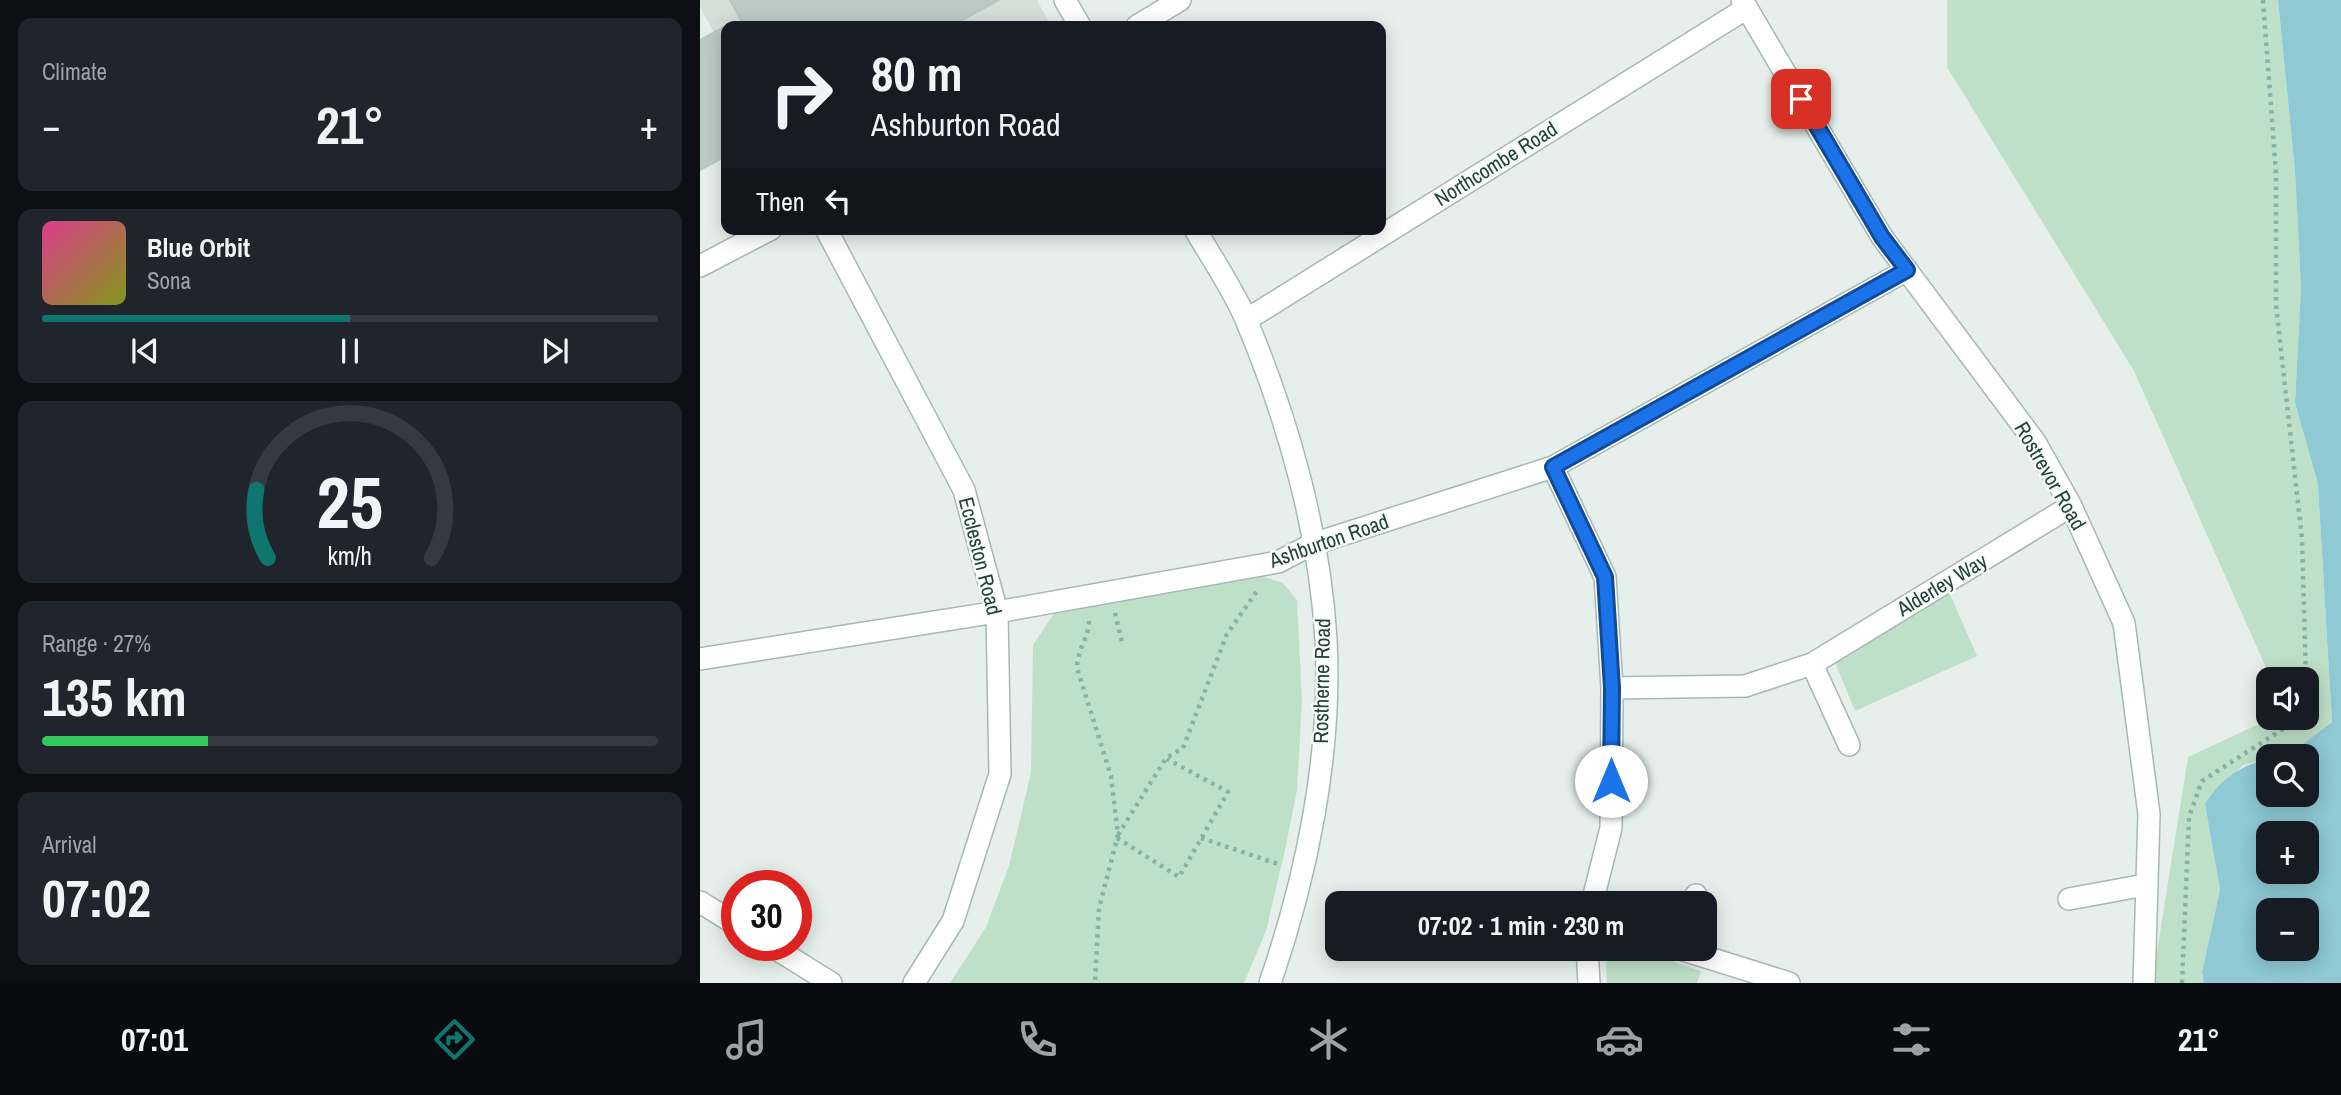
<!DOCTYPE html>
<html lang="en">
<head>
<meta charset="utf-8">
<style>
  :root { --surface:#171b24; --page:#20242c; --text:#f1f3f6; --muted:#9ea1a6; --line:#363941; --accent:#0f766e }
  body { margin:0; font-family:"Archivo Narrow",sans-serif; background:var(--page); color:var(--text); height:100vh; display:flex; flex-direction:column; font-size:26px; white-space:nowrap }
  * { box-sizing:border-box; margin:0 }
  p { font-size:23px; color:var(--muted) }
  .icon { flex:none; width:38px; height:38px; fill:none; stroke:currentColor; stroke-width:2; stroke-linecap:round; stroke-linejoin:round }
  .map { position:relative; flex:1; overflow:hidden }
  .panel { display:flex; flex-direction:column; gap:18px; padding:18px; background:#0d0f14; width:700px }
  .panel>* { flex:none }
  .banner { position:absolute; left:21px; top:21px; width:665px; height:214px; border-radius:14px; box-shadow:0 4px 18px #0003; background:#171b24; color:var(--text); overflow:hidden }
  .tools { position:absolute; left:1556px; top:667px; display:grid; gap:14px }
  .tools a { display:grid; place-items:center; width:63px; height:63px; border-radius:14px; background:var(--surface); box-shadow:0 4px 18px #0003; font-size:35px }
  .speed { position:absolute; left:21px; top:870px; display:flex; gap:14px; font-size:35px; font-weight:700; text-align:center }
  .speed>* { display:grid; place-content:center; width:91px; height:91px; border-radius:50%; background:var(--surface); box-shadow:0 4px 18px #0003; line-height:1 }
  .speed .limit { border:10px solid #d22; background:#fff; color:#111 }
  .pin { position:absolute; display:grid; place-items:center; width:60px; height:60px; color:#fff; margin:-30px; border-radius:14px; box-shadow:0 4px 10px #0006 }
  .me { position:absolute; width:77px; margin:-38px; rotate:0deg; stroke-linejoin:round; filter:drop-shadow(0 0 5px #0008) }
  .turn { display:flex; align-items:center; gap:24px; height:147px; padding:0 35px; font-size:32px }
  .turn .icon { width:91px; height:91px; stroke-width:2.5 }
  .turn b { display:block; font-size:49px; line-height:60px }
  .then { display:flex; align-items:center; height:66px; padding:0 35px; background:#0003; gap:14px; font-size:26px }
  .big { font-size:52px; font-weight:800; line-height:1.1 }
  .panel .card { flex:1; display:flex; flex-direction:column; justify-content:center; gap:10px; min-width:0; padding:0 24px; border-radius:14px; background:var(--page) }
  .panel .dial { align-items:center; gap:0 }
  .dial svg { height:182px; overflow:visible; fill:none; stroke:var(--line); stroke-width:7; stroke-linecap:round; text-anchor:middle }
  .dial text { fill:var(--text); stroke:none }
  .song { display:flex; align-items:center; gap:21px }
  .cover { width:84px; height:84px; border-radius:10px; background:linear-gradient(135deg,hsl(330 70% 55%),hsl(70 70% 35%)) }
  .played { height:7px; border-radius:4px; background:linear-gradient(90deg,var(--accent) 50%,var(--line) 50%) }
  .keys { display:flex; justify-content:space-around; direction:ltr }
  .heat { display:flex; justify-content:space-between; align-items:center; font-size:38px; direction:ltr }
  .charge { height:10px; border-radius:5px; background:linear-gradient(90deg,#34c759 27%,var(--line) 0) }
  .trip { position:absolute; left:625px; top:891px; width:392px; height:70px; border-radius:14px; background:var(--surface); box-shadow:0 4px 18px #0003; font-weight:800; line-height:70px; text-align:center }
  .dock { display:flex; height:112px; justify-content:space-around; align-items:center; background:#090b0e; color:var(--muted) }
  .dock .icon { width:49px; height:49px }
  .dock .selected { color:var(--accent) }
  .dock b { font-size:32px; color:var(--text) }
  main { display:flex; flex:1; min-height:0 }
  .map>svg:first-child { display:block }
</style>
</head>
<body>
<main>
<section class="panel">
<div class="card"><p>Climate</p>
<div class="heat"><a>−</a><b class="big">21°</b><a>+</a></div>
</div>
<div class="card">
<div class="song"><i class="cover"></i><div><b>Blue Orbit</b><p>Sona</p></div></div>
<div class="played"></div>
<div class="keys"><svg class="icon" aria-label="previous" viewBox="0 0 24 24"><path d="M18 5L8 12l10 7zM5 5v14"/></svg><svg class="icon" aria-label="pause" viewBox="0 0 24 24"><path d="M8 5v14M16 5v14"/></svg><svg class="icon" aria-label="next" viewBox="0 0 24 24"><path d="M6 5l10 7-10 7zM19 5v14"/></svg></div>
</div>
<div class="card dial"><svg viewBox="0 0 100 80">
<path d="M14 69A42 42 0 1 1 86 69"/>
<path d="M14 69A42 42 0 0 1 9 39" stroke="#0f766e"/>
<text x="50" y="56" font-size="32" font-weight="700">25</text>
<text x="50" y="72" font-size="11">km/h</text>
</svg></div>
<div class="card"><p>Range · 27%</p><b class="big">135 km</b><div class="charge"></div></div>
<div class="card"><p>Arrival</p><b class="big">07:02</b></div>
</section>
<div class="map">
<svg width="1641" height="983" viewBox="0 0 1641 983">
  <rect width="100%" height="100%" fill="#e6efeb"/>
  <path fill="#d4dfda" d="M0,0H337L351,26H26L25,52L0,7Z"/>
  <path fill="#bfe0c8" d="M1247,0H1578L1595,171L1601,288L1595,403L1618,484L1632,722L1591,753L1568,756V759L1543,765L1505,804L1520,890L1502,972L1504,983H1452L1488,757L1572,718H1606V679H1571L1434,371L1247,67Z
    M557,575L583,583L597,600L602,701L597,790L585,850L566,931L544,983H250L286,927L309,866L331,773L333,645L355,612Z
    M1249,592L1277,656L1155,711L1134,660Z
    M905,949H937L1001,971L997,983H907Z"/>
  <path fill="#8ec9d4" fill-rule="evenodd" d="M1578,0H1641V983H1504L1502,972L1520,890L1505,804C1521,779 1539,766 1568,759V794H1606V756H1578L1591,753L1632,722L1618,484L1595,403L1601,288L1595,171ZM1568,833H1606V872H1568ZM1568,910H1606V948H1568Z"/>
  <path fill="#bbcac4" stroke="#b8c9c2" stroke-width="2" d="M30,0H299L251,26H44Z
    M26,26V156L0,170V40Z"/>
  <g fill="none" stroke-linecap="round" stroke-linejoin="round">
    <defs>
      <path id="minor" d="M365,0L380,26
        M1042,0L1182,237L1335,442L1371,506L1424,623L1449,814L1444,983
        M126,229L264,490L297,612L300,774L253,921L214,983
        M495,229C512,259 534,290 547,322C588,420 620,533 626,640C632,753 607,876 570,983
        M546,320L1047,8
        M853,467L905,577L912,688L911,828L892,903
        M0,659L297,612L578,562L613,544L853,467L1207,270
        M1112,664L1149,745
        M912,688L1045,686L1112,664L1371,506
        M1369,899L1445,885
        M0,902L37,925
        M995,903L996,895
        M70,945L131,983
        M887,948L889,983
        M977,948L1089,983"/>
      <path id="tertiary" d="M437,26L480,0
        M0,266L71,229"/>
    </defs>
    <use href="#minor" stroke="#a8b8b2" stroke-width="24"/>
    <use href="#tertiary" stroke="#a8b8b2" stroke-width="24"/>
    <path stroke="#86b3a5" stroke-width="4.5" stroke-dasharray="3.5 5" stroke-linecap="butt" d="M1563,0L1576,173V305L1602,539L1606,679
      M415,613L423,646
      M389,621C389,638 377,649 377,668L411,776L418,835L399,908L395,983
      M418,835L466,758L483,748L527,634L557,591
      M417,838L479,877L528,792L467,759
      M501,838L578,864
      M1482,983L1489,817L1502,781L1600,718"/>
    <use href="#minor" stroke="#fff" stroke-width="21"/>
    <use href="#tertiary" stroke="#fff" stroke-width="21"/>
  </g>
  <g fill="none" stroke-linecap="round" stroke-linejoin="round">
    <defs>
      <path id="route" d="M911,781L912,688L905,577L853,467L1207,270L1182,237L1101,99"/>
    </defs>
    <use href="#route" stroke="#114b97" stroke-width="18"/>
    <use href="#route" stroke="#1a73e8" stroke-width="12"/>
  </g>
  <g text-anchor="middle" stroke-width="5" stroke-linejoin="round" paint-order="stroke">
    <g font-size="21" fill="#24423a" stroke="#f7fbf9">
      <text transform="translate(796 164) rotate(-32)" y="7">Northcombe Road</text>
      <text transform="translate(1350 476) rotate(60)" y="7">Rostrevor Road</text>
      <text transform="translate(629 541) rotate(-19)" y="7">Ashburton Road</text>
      <text transform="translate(280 556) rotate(76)" y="7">Eccleston Road</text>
      <text transform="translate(1242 585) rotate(-31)" y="7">Alderley Way</text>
      <text transform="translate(622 681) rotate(-89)" y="7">Rostherne Road</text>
    </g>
  </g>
</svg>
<div class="tools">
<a><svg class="icon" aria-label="sound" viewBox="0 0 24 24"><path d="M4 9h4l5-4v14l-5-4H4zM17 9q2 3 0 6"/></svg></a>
<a><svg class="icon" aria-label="search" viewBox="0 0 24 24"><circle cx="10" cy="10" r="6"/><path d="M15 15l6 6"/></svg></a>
<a>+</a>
<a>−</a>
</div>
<div class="speed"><div class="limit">30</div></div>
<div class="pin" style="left:1101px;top:99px;background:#d93025"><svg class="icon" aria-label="arrive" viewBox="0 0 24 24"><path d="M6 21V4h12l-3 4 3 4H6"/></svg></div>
<svg class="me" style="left:911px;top:781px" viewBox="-20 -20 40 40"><circle r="19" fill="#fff"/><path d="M0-13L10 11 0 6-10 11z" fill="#1a73e8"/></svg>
<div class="trip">07:02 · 1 min · 230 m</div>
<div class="banner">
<div class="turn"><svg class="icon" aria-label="right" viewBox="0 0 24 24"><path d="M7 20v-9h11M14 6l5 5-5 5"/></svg><div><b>80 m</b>Ashburton Road</div></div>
<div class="then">Then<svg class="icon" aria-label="left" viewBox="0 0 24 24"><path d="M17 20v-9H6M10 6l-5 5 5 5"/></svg></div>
</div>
</div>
</main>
<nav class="dock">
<b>07:01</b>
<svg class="icon selected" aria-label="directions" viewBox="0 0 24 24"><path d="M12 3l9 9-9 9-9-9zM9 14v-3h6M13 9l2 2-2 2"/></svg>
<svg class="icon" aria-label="music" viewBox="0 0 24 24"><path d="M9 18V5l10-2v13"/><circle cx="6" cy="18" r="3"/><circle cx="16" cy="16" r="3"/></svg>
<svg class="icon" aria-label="phone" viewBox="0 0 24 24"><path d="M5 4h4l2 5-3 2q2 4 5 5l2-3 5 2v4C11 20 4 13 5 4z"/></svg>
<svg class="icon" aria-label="climate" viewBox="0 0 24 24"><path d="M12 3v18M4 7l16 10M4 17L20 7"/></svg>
<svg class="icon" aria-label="car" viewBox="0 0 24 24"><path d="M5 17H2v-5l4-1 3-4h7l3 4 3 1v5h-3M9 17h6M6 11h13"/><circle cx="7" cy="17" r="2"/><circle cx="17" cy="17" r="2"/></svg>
<svg class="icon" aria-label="filters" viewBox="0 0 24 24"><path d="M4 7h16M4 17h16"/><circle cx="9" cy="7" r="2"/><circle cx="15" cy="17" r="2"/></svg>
<b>21°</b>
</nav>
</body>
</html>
